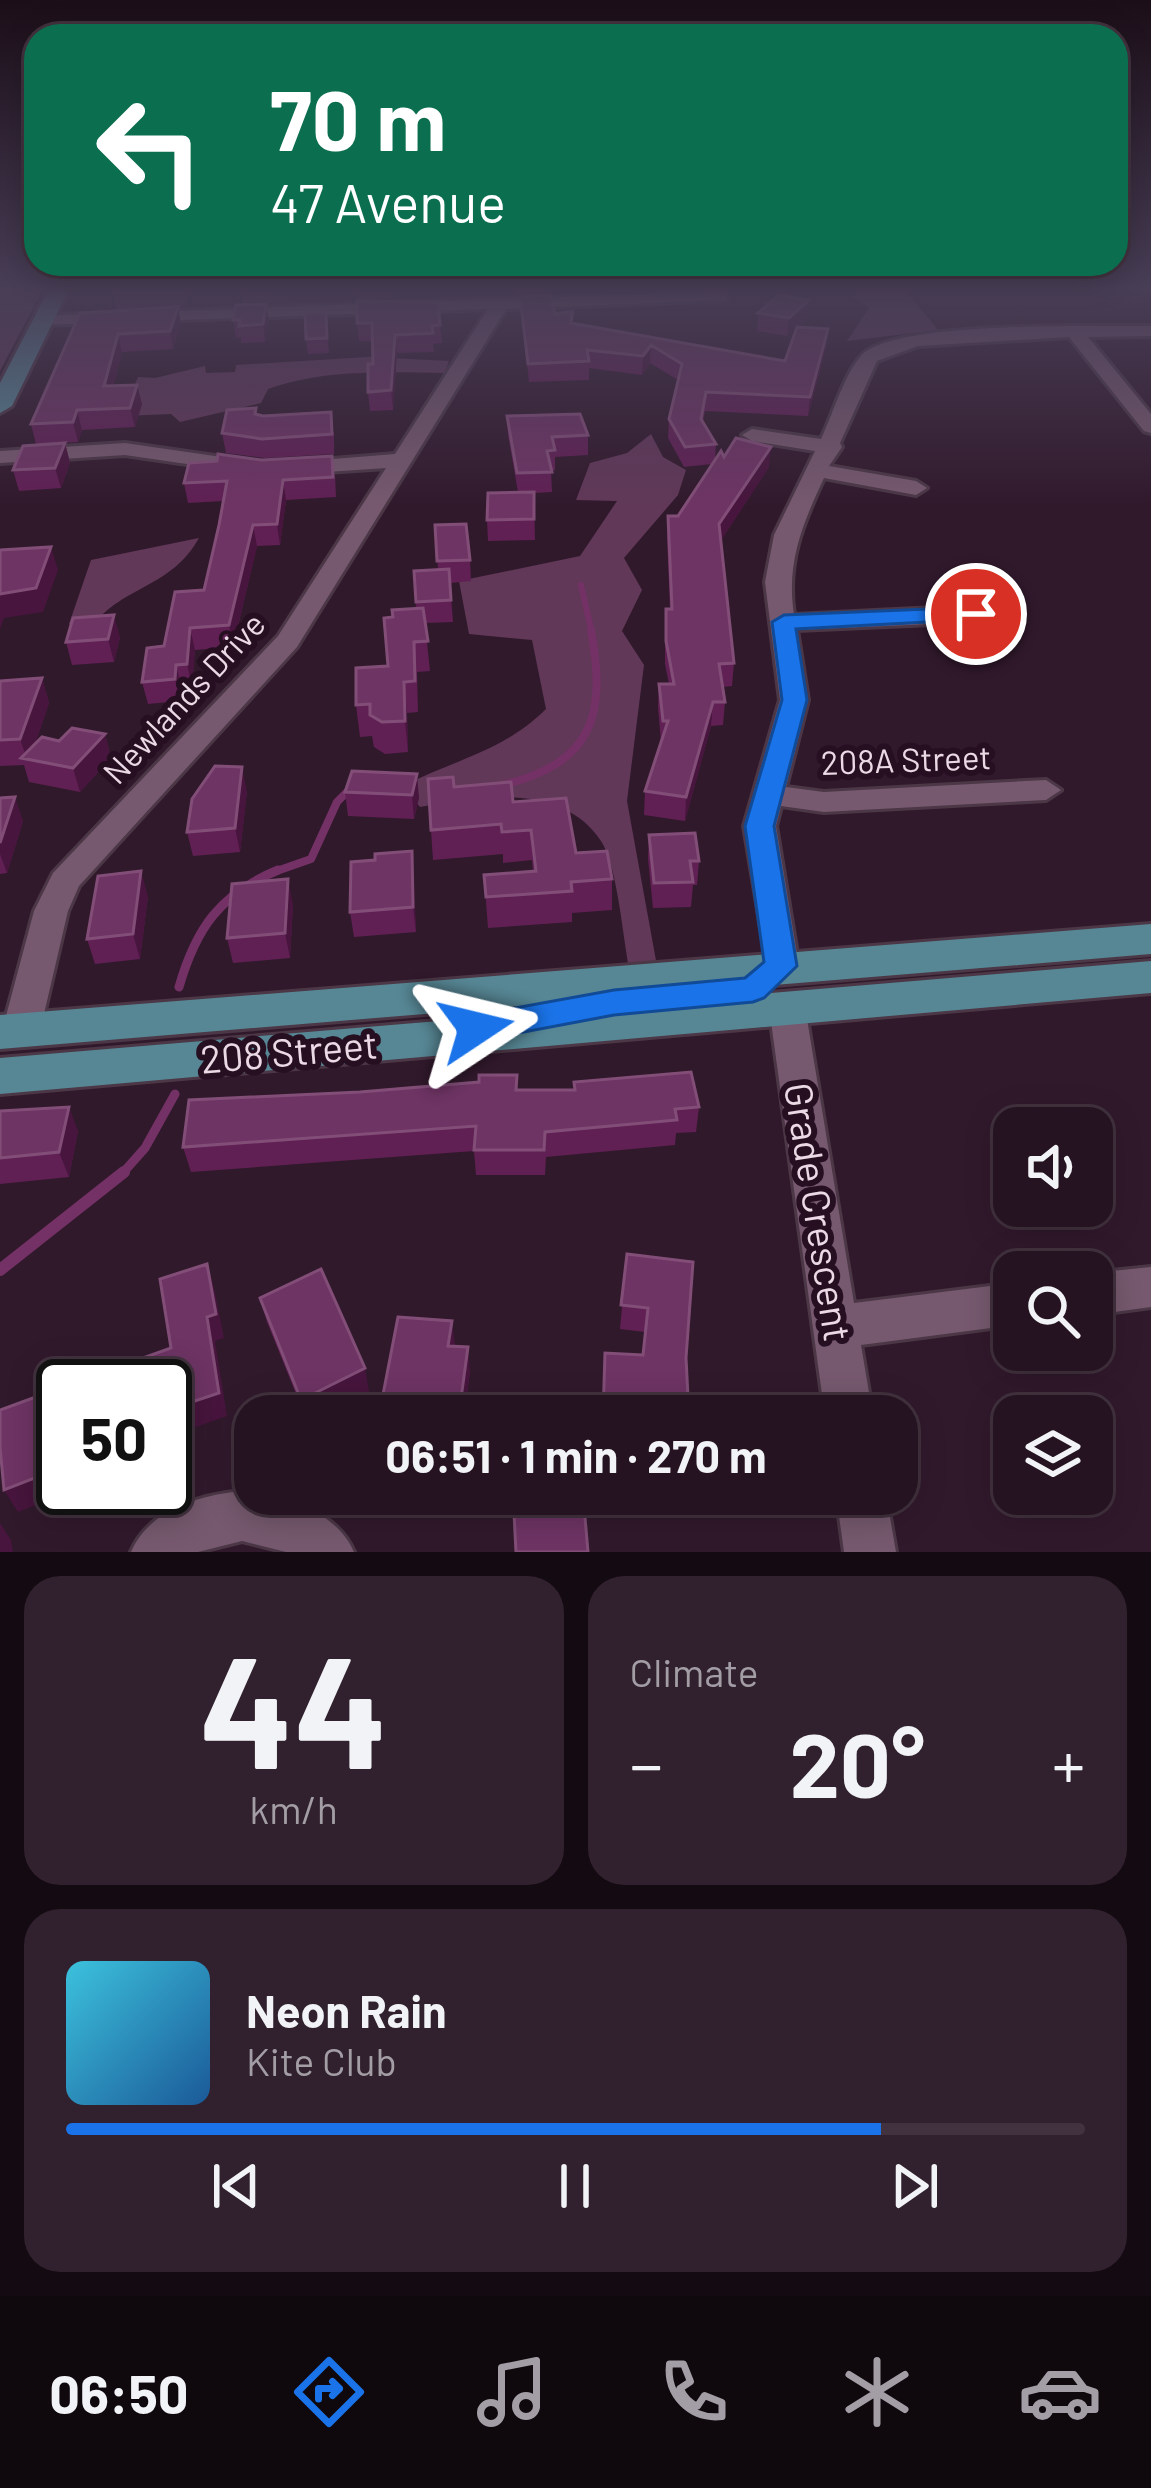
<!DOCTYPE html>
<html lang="en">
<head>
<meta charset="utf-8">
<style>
  :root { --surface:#251321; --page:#31202e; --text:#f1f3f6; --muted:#a39ea5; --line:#42323f; --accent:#1a73e8 }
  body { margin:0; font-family:Barlow,sans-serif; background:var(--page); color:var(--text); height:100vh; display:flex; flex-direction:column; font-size:45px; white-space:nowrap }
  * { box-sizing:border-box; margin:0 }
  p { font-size:39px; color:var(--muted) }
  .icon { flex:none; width:66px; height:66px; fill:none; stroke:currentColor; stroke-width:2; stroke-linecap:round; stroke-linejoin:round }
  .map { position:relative; height:1552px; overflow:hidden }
  .sheet { display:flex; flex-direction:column; gap:24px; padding:24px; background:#140a12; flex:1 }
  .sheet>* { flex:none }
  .banner { position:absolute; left:24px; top:24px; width:1104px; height:252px; border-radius:36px; box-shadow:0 6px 30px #0003,0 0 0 3px var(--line); background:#0b6e4f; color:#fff; overflow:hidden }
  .controls { position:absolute; left:993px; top:1107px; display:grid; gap:24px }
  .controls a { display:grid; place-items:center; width:120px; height:120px; border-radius:24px; background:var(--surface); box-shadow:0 6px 30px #0003,0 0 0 3px var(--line); font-size:60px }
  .speed { position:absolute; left:36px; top:1359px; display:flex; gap:24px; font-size:60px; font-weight:700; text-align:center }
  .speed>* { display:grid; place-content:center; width:156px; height:156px; border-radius:50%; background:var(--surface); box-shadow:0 6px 30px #0003,0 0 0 3px var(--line); line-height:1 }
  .speed .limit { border:6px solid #111; border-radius:18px; background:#fff; color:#111 }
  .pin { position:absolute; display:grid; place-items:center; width:102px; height:102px; color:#fff; margin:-51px; border:6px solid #fff; border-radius:50%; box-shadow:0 3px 12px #0007 }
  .me { position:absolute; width:132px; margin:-66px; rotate:80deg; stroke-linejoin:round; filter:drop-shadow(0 0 9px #0008) }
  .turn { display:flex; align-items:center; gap:42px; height:252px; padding:0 48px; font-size:54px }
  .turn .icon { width:156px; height:156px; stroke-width:2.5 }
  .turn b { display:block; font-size:84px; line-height:102px }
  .big { font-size:90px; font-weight:700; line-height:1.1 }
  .sheet .card { flex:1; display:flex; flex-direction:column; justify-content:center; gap:18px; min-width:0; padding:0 42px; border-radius:36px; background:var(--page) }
  .sheet .dial { align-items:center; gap:0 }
  .dial b { font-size:156px; line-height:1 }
  .song { display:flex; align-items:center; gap:36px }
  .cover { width:144px; height:144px; border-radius:18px; background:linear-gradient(135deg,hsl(190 70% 55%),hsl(210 70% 35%)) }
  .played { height:12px; border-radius:6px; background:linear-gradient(90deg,var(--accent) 80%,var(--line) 80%) }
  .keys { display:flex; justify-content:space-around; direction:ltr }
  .heat { display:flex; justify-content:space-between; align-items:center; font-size:66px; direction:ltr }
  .sheet .tiles { flex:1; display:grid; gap:24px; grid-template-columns:1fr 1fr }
  .card:last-child { grid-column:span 2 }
  .trip { position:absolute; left:234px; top:1395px; width:684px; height:120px; border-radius:36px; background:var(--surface); box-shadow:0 6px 30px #0003,0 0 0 3px var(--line); font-weight:700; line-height:120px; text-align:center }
  .dock { display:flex; height:192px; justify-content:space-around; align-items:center; background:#0f080d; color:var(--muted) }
  .dock .icon { width:84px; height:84px }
  .dock .on { color:var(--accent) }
  .dock b { font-size:54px; color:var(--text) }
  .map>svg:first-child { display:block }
</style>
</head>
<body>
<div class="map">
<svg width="1151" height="1552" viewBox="0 0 1151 1552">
  <rect width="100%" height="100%" fill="#31192c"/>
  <path fill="#613858" d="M0,289H43L0,371Z
    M860,289H904L938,330L847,341L869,308L852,296Z
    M368,357L449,361L445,373C387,372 324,369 268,389L261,403L180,422L171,414L122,416L138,377L155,378L205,366L206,373L235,372L236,365Z
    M651,434L663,457L686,470L678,495L624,558L642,590L622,631L644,665L627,801L657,966L629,968C623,938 617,864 601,841C561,781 478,797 420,807L403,786C456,759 504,751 546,709L532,640L469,634L459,581L580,556L617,501L576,500L590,463L627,453Z
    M199,538C170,589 125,584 91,627L69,624L91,560Z"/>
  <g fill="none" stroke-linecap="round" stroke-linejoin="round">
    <path stroke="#743166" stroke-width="6" d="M581,585L592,633"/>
    <path stroke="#743166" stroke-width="8" d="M503,785C592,763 607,717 591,630
      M271,873L311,859L337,802L350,789"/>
    <path stroke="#743166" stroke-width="9" d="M179,987C196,928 220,894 278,870
      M121,1175L145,1148L175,1094"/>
    <path stroke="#743166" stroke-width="12" d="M0,1270L124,1172"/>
    <defs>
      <path id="minor" d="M720,291L726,292V300L506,309L297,647L79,886L68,911L40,1031L34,1041L21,1045L8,1041L2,1031L34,911L53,873L278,636L386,468L296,474L285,468L296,462L395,454L488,309L42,325L36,324V316Z
        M1151,326V336L1088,337L1151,414V433L1144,431L1069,337L918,346L877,361L840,443L842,447L829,466L916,481L927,488L916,495L824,478C802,525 786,563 794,615L976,606L989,614L976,622L797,630L808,700L786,787L824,792L1046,780L1061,790L1046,800L824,812L781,806L776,826L799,966L793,975L781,979L769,975L744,826L780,700L765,582L774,535L815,451L752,441L742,435L752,429L821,439C833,414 843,377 861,356C893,320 1098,327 1151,326Z
        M125,443L249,461L260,467L249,473L125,455L0,463V451Z
        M787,993L800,997L805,1007L854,1303L1014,1283V1325L861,1345L873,1416H825L769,1007L774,997Z
        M1151,1267V1307L1092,1315V1273Z
        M242,1491C282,1495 336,1510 354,1552H286L242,1541L198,1552H131C149,1510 199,1495 242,1491Z
        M836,1494H886L896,1552H844Z"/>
      <path id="major" d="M49,289H69L12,406L0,413V383Z
        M1151,924V954L0,1049V1015Z
        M1151,961V993L0,1094V1058Z"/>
    </defs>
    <use href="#minor" stroke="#4b3746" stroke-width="6"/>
    <use href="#major" stroke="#4b3746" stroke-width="6"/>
    <use href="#minor" fill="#76596e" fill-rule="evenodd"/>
    <use href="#major" fill="#578795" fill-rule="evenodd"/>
  </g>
  <path fill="#602054" d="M115,289H191L186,306L117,309L113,293Z
    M241,289H274L272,303L243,304Z
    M357,289H391V298L358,300Z
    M515,289H545V293L516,294Z
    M520,296L555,314L573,311V324L785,361L797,327L787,336L757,331L758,313L809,300L807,318L797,327L828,329L826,347L808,416L705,411L703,422L716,444L715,459L724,457L769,467L721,540L734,663L732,686L723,687L725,702L723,725L711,726L685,821L644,815L645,791L661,742L658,707L659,684H669L665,664V631L666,609H670L667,537L668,516H678L712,464L684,467L668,438L669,419L678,380L650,363L642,375L589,368V380L529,382Z
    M438,302L442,343L433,344L434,352L397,353L393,410L370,411L368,392L373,364V341H359L357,323Z
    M266,304L269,321L265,342L241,343V337L236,338L233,320Z
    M178,307L181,325L173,349L122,352L113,386L137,385L142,404L135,427L82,430L78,442L36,444L31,424L80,313Z
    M326,312L329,353L308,354L306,339Z
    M257,415L334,432V454L265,458L226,453L222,433Z
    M507,416L588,435V455L555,457V470L551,471L552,492L534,493L535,540L488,541L487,520L518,492L508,435Z
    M65,443L70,463L61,488L19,491L13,470Z
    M335,475L336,497L286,500L280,545L257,546L233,647L195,650L192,686L182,688L180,701L148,704L142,682L204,590L223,501L188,503L184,483Z
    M435,525L470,560L471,581L450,583L453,622L425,623L430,671L417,672L418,712L407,713L408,752L385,754L374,747L372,736L360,737L356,705L388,666L393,617L416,608L414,571L438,569Z
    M120,637L114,662L72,665L66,642Z
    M42,678L49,703L35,744L105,734L111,758L80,792L29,782L24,765L0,766V681Z
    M352,771L419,798L414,819L348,816L345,792Z
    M454,787L513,802L576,853L612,879V910L572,913V922L488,928L484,875L533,871L532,860L503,863V854L433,860L431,830Z
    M247,791L240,852L193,856L187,832Z
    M0,798L23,821L7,873L0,874Z
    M649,835L699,861L697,885H693L691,907L653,908L648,859Z
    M412,851L416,932L354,937L350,912L375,860Z
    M148,896L140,959L95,964L87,939Z
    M293,904L290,958L233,963L227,938Z
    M517,1075V1090H574V1082L699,1107L696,1132L676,1133L675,1145L546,1157L545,1175H476L474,1151L191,1172L183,1147L360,1092L479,1082Z
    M0,1111L78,1131L69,1177L0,1184Z
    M627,1254L686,1358L643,1355L645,1332L620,1329Z
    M260,1298L369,1391L322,1416H305L267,1322Z
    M454,1346L470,1371L464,1416H385L382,1400Z"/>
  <path fill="#47153d" d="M184,289H191L186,306L184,291Z
    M809,300L807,318L787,336L789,318Z
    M266,304L269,321L265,342L263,324Z
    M178,307L181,325L173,349L170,331Z
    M828,329L826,347L808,416L810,397Z
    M118,334L122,352L108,405L104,386Z
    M395,335L397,353L393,410L391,390Z
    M651,345L650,363L642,375L643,356Z
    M137,385L142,404L135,427L130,408Z
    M77,410L82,430L78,442L73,422Z
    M65,443L70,463L61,488L55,468Z
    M771,447L769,467L718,545L719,524Z
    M283,480L286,500L280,545L277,524Z
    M253,525L257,546L233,647L229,625Z
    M51,547L58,570L43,612L4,618L0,629V594Z
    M114,615L120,637L114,662L108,639Z
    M190,628L195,650L192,686L187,664Z
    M176,665L182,688L180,701L175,679Z
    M42,678L49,703L30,760L27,759L20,739Z
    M404,682L407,713L408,752L405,721Z
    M713,702L711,726L685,821L686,797Z
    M105,734L111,758L80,792L73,768Z
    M242,767L247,791L240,852L235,828Z
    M417,774L419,798L414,819L412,795Z
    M15,797L23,821L7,873L0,854V843Z
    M412,851L414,875L416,932L413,907Z
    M141,871L148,896L140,959L133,934Z
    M288,879L293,904L290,958L285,933Z
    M69,1107L78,1131L69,1177L59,1152Z
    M207,1264L214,1288L224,1338L215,1341L227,1416L165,1438V1411L207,1317Z
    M452,1321L455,1345L451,1370L448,1346Z
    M468,1347L470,1371L464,1416H461L460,1406Z
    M365,1368L369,1391L322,1416H306L301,1400Z
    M63,1467V1488H79L18,1512L4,1490Z
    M0,1523L11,1540L13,1552H0Z"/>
  <path fill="#6e3464" stroke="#824e78" stroke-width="3" d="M115,289H184V291L113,293Z
    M550,295L555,314L573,311L571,323L785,361L797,327L828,329L810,397L706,392L701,419L716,444L685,447L669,419L682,364L651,345L643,356L587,350L589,361L528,364L520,296Z
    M779,295L809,300L789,318L758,313Z
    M357,301L438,302L440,325L432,326L433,333L395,335L391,390L368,392V364H373L372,323H357Z
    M266,304L263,324L239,326L240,320H233L236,305Z
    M178,307L170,331L118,334L104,386L137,385L130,408L77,410L73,422L31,424L80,313Z
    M326,312L327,338L306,339L305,313Z
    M256,408L255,414L263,416L331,412L332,434L262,439L222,433L227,410Z
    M580,414L588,435L552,437L555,450L547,451L552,472L517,473L507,416Z
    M736,438L771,447L719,524L734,663L719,664L725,702H713L686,797L645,791L668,721H663L659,684H674L666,641V609H672L668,516H678L721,451L724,457Z
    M65,443L55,468L13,470L23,446Z
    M218,454L262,460L332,456L333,477L283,480L277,524L253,525L229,625L190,628L187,664L176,665L175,679L142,682L147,648L164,646L175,592L204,590L219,525L227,481L184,483L189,463L217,461Z
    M534,492V519L487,520L488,493Z
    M466,524L470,560L437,561L435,525Z
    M51,547L36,588L0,594V550Z
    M449,569L451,600L416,602L414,571Z
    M423,608L428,641L414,642L415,681L404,682L405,721L382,722L370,715V704L356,705V668L388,666L384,618L393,617L392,610Z
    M114,615L108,639L66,642L73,618Z
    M42,678L20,739L0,740V681Z
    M72,728L105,734L73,768L21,758L42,737L59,741Z
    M215,766L242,767L235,828L187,832L192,799Z
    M352,771L417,774L412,795L345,792Z
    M453,777L454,787L511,782L513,802L566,798L576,853L607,851L612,879L571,882L572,891L486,897L484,875L536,871L531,830L502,832L501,824L431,830L428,779Z
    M15,797L0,843V798Z
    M695,833L699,861H690L693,882L654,883L649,835Z
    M412,851L413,907L350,912L351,862L375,860V854Z
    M141,871L133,934L87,939L98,876Z
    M288,879L285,933L227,938L232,884Z
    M691,1072L699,1107L675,1109L677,1120L545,1132L544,1150H474L476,1126L183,1147L189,1100L360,1092L479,1082V1075H517L516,1090H575L574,1082Z
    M69,1107L59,1152L0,1158V1111Z
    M627,1254L693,1262L686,1358L689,1416H603L605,1353L643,1355L648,1308L621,1305Z
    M207,1264L216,1314L207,1317L219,1393L165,1411V1386H65L171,1348L160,1279Z
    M321,1269L365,1368L301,1400L260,1298Z
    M398,1317L452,1321L448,1346L468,1347L460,1406L382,1400Z
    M63,1387V1467L4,1490L0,1447V1410Z
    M513,1494H583L588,1552H516Z"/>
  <linearGradient id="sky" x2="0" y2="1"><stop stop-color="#1b0e18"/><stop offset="0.57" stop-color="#483e56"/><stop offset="1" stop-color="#483e56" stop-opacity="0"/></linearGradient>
  <rect width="1151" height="506" fill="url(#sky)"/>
  <path fill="#1a73e8" stroke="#114b97" stroke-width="3" d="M976,607L988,614L984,619L796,629L807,700L774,826L797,966L764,998L753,1002L614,1015L476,1041L465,1037L460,1028L465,1019L476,1015L614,990L745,978L764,962L745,826L782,700L772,622L784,615Z"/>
  <g text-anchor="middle" stroke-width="12" stroke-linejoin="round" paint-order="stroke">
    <g font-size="33" fill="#ebdae6" stroke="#270f22">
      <text transform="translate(184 698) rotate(-47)" y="12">Newlands Drive</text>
      <text transform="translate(906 760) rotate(-2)" y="12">208A Street</text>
    </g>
    <g font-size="39" fill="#ebdae6" stroke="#270f22">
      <text transform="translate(289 1052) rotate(-5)" y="14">208 Street</text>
      <text transform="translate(818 1212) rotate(81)" y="14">Grade Crescent</text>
    </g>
  </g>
</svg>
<div class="controls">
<a><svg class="icon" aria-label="sound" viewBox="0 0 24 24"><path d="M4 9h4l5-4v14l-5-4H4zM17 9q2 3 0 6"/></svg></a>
<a><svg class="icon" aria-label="search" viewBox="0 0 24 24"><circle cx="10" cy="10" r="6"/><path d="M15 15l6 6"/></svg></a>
<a><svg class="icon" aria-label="layers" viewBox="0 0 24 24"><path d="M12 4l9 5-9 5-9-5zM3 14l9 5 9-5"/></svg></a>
</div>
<div class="speed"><div class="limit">50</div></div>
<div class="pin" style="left:976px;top:614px;background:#d93025"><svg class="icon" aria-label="arrive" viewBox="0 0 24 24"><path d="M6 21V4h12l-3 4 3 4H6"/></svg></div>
<svg class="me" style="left:476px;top:1028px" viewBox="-20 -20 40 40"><path d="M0-17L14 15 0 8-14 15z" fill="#1a73e8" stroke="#fff" stroke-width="4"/></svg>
<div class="trip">06:51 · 1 min · 270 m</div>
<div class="banner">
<div class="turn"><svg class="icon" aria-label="left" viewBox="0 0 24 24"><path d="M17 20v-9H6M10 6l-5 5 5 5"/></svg><div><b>70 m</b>47 Avenue</div></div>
</div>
</div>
<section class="sheet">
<div class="tiles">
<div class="card dial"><b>44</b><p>km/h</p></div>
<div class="card"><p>Climate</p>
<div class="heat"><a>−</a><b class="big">20°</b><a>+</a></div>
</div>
<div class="card">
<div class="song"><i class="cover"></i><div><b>Neon Rain</b><p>Kite Club</p></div></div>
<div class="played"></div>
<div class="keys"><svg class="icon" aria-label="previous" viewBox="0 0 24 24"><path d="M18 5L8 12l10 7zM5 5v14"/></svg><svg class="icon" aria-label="pause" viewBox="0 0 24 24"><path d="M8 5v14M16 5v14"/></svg><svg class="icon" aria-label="next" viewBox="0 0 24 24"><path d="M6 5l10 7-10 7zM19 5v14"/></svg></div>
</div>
</div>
</section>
<nav class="dock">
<b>06:50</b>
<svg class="icon on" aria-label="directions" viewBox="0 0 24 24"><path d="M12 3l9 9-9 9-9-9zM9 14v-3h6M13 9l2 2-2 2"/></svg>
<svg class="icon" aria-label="music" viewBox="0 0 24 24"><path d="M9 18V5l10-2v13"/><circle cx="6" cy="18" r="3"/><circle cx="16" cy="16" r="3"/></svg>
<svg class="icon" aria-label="phone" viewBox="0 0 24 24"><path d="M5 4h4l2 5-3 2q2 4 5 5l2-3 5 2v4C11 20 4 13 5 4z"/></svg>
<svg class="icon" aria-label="climate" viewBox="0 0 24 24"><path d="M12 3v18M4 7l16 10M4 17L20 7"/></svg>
<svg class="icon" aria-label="car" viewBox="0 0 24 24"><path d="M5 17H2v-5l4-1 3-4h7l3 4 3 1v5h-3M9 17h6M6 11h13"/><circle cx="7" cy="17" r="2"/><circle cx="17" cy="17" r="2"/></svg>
</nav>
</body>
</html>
